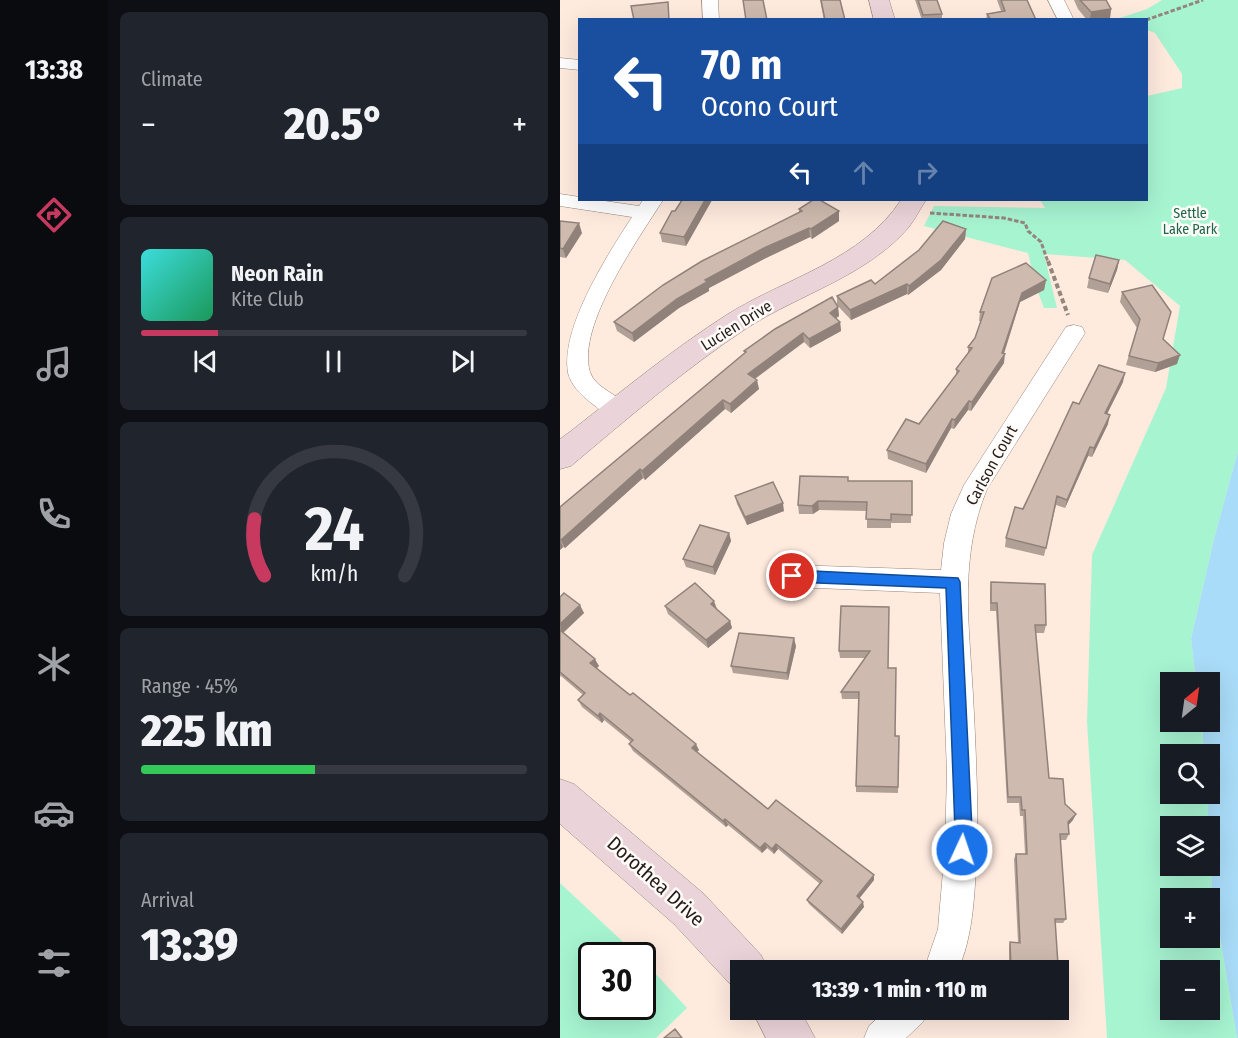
<!DOCTYPE html>
<html lang="en">
<head>
<meta charset="utf-8">
<style>
  :root { --surface:#171b24; --page:#20242c; --text:#f1f3f6; --muted:#9ea1a6; --line:#363941; --accent:#c83960 }
  body { margin:0; font-family:"Fira Sans Condensed",sans-serif; background:var(--page); color:var(--text); height:100vh; display:flex; flex-direction:column; font-size:22px; white-space:nowrap }
  * { box-sizing:border-box; margin:0 }
  p { font-size:20px; color:var(--muted) }
  .icon { flex:none; width:33px; height:33px; fill:none; stroke:currentColor; stroke-width:2; stroke-linecap:round; stroke-linejoin:round }
  .map { position:relative; flex:1; overflow:hidden }
  .details { display:flex; flex-direction:column; gap:12px; padding:12px; background:#0d0f14; width:452px }
  .details>* { flex:none }
  .banner { position:absolute; left:18px; top:18px; width:570px; height:183px; border-radius:0px; box-shadow:0 6px 24px #0002; background:#1a4fa0; color:#fff; overflow:hidden }
  .needle { width:39px; rotate:29deg }
  .fabs { position:absolute; left:600px; top:672px; display:grid; gap:12px }
  .fabs a { display:grid; place-items:center; width:60px; height:60px; border-radius:0px; background:var(--surface); box-shadow:0 6px 24px #0002; font-size:30px }
  .speed { position:absolute; left:18px; top:942px; display:flex; gap:12px; font-size:30px; font-weight:700; text-align:center }
  .speed>* { display:grid; place-content:center; width:78px; height:78px; border-radius:50%; background:var(--surface); box-shadow:0 6px 24px #0002; line-height:1 }
  .speed .limit { border:3px solid #111; border-radius:9px; background:#fff; color:#111 }
  .pin { position:absolute; display:grid; place-items:center; width:51px; height:51px; color:#fff; margin:-26px; border:3px solid #fff; border-radius:50%; box-shadow:0 2px 6px #0007 }
  .me { position:absolute; width:66px; margin:-33px; rotate:3deg; stroke-linejoin:round; filter:drop-shadow(0 0 4px #0008) }
  .turn { display:flex; align-items:center; gap:21px; height:126px; padding:0 24px; font-size:27px }
  .turn .icon { width:78px; height:78px; stroke-width:2.5 }
  .turn b { display:block; font-size:42px; line-height:51px }
  .lanes { display:flex; align-items:center; height:57px; padding:0 24px; background:#0003; justify-content:center; gap:30px; direction:ltr }
  .lanes .off { opacity:.35 }
  .big { font-size:45px; font-weight:800; line-height:1.1 }
  .details .widget { flex:1; display:flex; flex-direction:column; justify-content:center; gap:9px; min-width:0; padding:0 21px; border-radius:9px; background:var(--page) }
  .details .dial { align-items:center; gap:0 }
  .dial svg { height:156px; overflow:visible; fill:none; stroke:var(--line); stroke-width:7; stroke-linecap:round; text-anchor:middle }
  .dial text { fill:var(--text); stroke:none }
  .song { display:flex; align-items:center; gap:18px }
  .cover { width:72px; height:72px; border-radius:9px; background:linear-gradient(135deg,hsl(180 70% 55%),hsl(150 70% 35%)) }
  .played { height:6px; border-radius:3px; background:linear-gradient(90deg,var(--accent) 20%,var(--line) 20%) }
  .keys { display:flex; justify-content:space-around; direction:ltr }
  .heat { display:flex; justify-content:space-between; align-items:center; font-size:33px; direction:ltr }
  .charge { height:9px; border-radius:4px; background:linear-gradient(90deg,#34c759 45%,var(--line) 0) }
  .trip { position:absolute; left:170px; top:960px; width:339px; height:60px; border-radius:0px; background:var(--surface); box-shadow:0 6px 24px #0002; font-weight:800; line-height:60px; text-align:center }
  main { display:flex; flex:1; min-height:0 }
  .menu { display:flex; flex-direction:column; width:108px; justify-content:space-around; align-items:center; background:#090b0e; color:var(--muted) }
  .menu .icon { width:42px; height:42px }
  .menu .selected { color:var(--accent) }
  .menu b { font-size:27px; color:var(--text) }
  .map>svg:first-child { display:block }
</style>
</head>
<body>
<main>
<nav class="menu">
<b>13:38</b>
<svg class="icon selected" aria-label="directions" viewBox="0 0 24 24"><path d="M12 3l9 9-9 9-9-9zM9 14v-3h6M13 9l2 2-2 2"/></svg>
<svg class="icon" aria-label="music" viewBox="0 0 24 24"><path d="M9 18V5l10-2v13"/><circle cx="6" cy="18" r="3"/><circle cx="16" cy="16" r="3"/></svg>
<svg class="icon" aria-label="phone" viewBox="0 0 24 24"><path d="M5 4h4l2 5-3 2q2 4 5 5l2-3 5 2v4C11 20 4 13 5 4z"/></svg>
<svg class="icon" aria-label="climate" viewBox="0 0 24 24"><path d="M12 3v18M4 7l16 10M4 17L20 7"/></svg>
<svg class="icon" aria-label="car" viewBox="0 0 24 24"><path d="M5 17H2v-5l4-1 3-4h7l3 4 3 1v5h-3M9 17h6M6 11h13"/><circle cx="7" cy="17" r="2"/><circle cx="17" cy="17" r="2"/></svg>
<svg class="icon" aria-label="filters" viewBox="0 0 24 24"><path d="M4 7h16M4 17h16"/><circle cx="9" cy="7" r="2"/><circle cx="15" cy="17" r="2"/></svg>
</nav>
<section class="details">
<div class="widget"><p>Climate</p>
<div class="heat"><a>−</a><b class="big">20.5°</b><a>+</a></div>
</div>
<div class="widget">
<div class="song"><i class="cover"></i><div><b>Neon Rain</b><p>Kite Club</p></div></div>
<div class="played"></div>
<div class="keys"><svg class="icon" aria-label="previous" viewBox="0 0 24 24"><path d="M18 5L8 12l10 7zM5 5v14"/></svg><svg class="icon" aria-label="pause" viewBox="0 0 24 24"><path d="M8 5v14M16 5v14"/></svg><svg class="icon" aria-label="next" viewBox="0 0 24 24"><path d="M6 5l10 7-10 7zM19 5v14"/></svg></div>
</div>
<div class="widget dial"><svg viewBox="0 0 100 80">
<path d="M14 69A42 42 0 1 1 86 69"/>
<path d="M14 69A42 42 0 0 1 9 40" stroke="#c83960"/>
<text x="50" y="56" font-size="32" font-weight="700">24</text>
<text x="50" y="72" font-size="11">km/h</text>
</svg></div>
<div class="widget"><p>Range · 45%</p><b class="big">225 km</b><div class="charge"></div></div>
<div class="widget"><p>Arrival</p><b class="big">13:39</b></div>
</section>
<div class="map">
<svg width="679" height="1038" viewBox="0 0 679 1038">
  <rect width="100%" height="100%" fill="#ffeade"/>
  <path fill="#a7f4d1" fill-rule="evenodd" d="M602,0H678V451L654,539L631,639L636,682H610V722H642L644,754H610V794H647L649,826H610V866H650V844L652,890L677,1038H547L527,722L532,555L606,388L620,306L565,260L484,254L497,308H484L476,287L468,253L364,226L374,206L485,208L480,200H586L587,96L622,88V74L595,33L587,30L586,20L557,19L587,9ZM610,898H650V938H610ZM610,970H650V1010H610Z
    M0,883L77,955L32,956V1006H82L83,960L127,1008L96,1038H0Z"/>
  <path fill="#a9dcf8" d="M678,451L679,1038H677L652,890L647,794H650V754H644L642,722H650V682H636L631,639L654,539Z"/>
  <g fill="none" stroke-linecap="round" stroke-linejoin="round">
    <defs>
      <path id="street" d="M142,0H158L159,20H143Z
        M488,0H504L514,20H498Z
        M0,58L20,60V70L0,68Z
        M0,194L20,197V200H38L79,206L83,200H103C79,238 16,326 30,372C36,390 61,394 70,410L66,416L58,419C47,416 39,409 30,402C21,395 11,385 8,373C0,328 48,254 72,217L0,206Z
        M514,325L522,327L525,333L427,489C399,558 409,622 413,695C416,753 419,810 416,868C414,903 412,938 398,970H364L378,929L385,848L387,772L380,593L232,587L223,584L219,576L223,568L232,565L381,570L384,543L391,514L404,485L506,327Z
        M326,1010H368L363,1022L346,1038H304L309,1026Z"/>
      <path id="secondary" d="M309,0H329L335,20H314Z
        M341,200H366C360,209 355,219 349,227C307,276 240,294 187,328C125,369 68,418 11,466L0,469V439L11,431C62,391 113,349 168,314C226,278 302,260 341,200Z
        M0,779L14,784L144,894L201,955L208,970H180V989L171,985L114,924L0,824Z
        M192,1010H240L255,1038H206Z"/>
    </defs>
    <use href="#street" stroke="#98857b" stroke-width="1"/>
    <use href="#secondary" stroke="#98857b" stroke-width="1"/>
    <path stroke="#94867e" stroke-width="3" stroke-dasharray="4.5 2" stroke-linecap="butt" d="M586,20L643,0
      M370,213L444,218L465,223L468,231L481,242L488,262"/>
    <path stroke="#94867e" stroke-width="4" stroke-dasharray="5 3" stroke-linecap="butt" d="M488,261L508,315"/>
    <use href="#street" fill="#fff" fill-rule="evenodd"/>
    <use href="#secondary" fill="#ebd4d9" fill-rule="evenodd"/>
  </g>
  <path fill="#b1a096" d="M260,0H280L285,20H264Z
    M355,0H377L382,14V20H362Z
    M437,0H467L476,20H426L427,14L441,11Z
    M514,0H546L551,9L550,18L543,20H527L518,9Z
    M122,200H152L126,246L102,242L100,233L115,211Z
    M239,209L279,211V221L252,239L250,237L206,258L149,288V291L119,308L74,342L57,331L54,322L239,213Z
    M0,221L22,233L6,258L0,257Z
    M406,229L405,239L381,270L348,295L347,294L291,320L277,305V296L315,284Z
    M559,260L557,270L548,293L527,288L529,278Z
    M486,280L484,290L460,302L444,354V363L411,411L408,410L394,429L391,428L366,473L328,459L327,450L359,424L396,375V369L408,354V347L415,338L421,321H419L420,312Z
    M562,292L603,339L617,364L595,372L566,365L577,328L560,302Z
    M278,307L279,316L276,318L280,322L281,331L250,348L244,342L195,379L199,389L171,413L165,409L85,480L83,478L5,548L3,547L0,550V507L185,353L184,351Z
    M563,382L547,414L548,424L532,457L528,456L505,508L496,505L484,556L445,547L446,538L519,404Z
    M288,481H352L351,523H331V528H307V511L259,510L253,514H239L238,505Z
    M175,496L224,511L187,525L177,504Z
    M169,533L171,541L155,575L126,567L123,559Z
    M431,582L486,625L484,633H475L489,778L505,804L513,820L508,825L509,834L506,840H500L506,919L503,923H495L501,1011L498,1014L451,1013V1010H498V970H449V947L450,942L458,943L454,859L456,854H465L463,816H460L459,803H447L436,611H430V590Z
    M0,597L24,613L3,632L39,666L36,668L139,750L137,752L208,809L314,880L299,899L304,907L282,934L249,904L247,900L260,884L218,849L214,854L207,848L202,853L168,825L166,827L73,751L69,744L71,742L44,720L42,723L22,707L18,700L23,695L1,676L0,677Z
    M105,606L157,609L170,621L172,628L148,648L108,614Z
    M281,606L328,668L336,736H339L338,793L296,792V786L299,699H282L281,692L305,658H280L279,651Z
    M236,646L228,680L173,673L171,666Z"/>
  <path fill="#90827a" d="M551,9L550,18L530,20L531,12Z
    M145,200H152L126,246L124,237Z
    M279,211V221L252,239L251,229Z
    M19,223L22,233L6,258L3,249Z
    M249,228L250,237L206,258L149,288V291L119,308L74,342L72,333L117,299L145,280L204,248Z
    M406,229L405,239L381,270L348,295L349,286Z
    M559,260L557,270L548,293L550,284Z
    M486,280L484,290L460,302L442,359L445,354L444,363L411,411L412,402L442,353L462,293Z
    M347,284V294L291,320L290,310Z
    M278,307L279,316L271,322L270,313Z
    M280,322L281,331L250,348L249,339Z
    M243,333L244,342L189,383L188,374Z
    M620,355L617,364L595,372L598,363Z
    M565,373L563,382L543,422L545,413Z
    M197,380L199,389L171,413L170,404Z
    M163,400L165,409L85,480L82,471Z
    M409,401L408,410L394,429L395,420Z
    M550,415L548,424L532,457L534,448Z
    M392,419L391,428L366,473V464Z
    M530,447L528,456L505,508L507,500Z
    M80,469L83,478L5,548L1,540Z
    M258,501L259,510L253,514L252,506Z
    M223,503L224,511L187,525L185,517Z
    M169,533L171,541L155,575L153,567Z
    M0,540L3,547L0,550Z
    M154,601L157,609L151,604Z
    M20,605L24,613L1,635L0,624Z
    M170,621L172,628L148,648L146,640Z
    M234,638L236,646L228,680L227,673Z
    M35,659L39,666L34,671L30,663Z
    M40,713L44,720L42,723L38,716Z
    M136,744L139,750L135,754L132,748Z
    M516,814L513,820L506,828L508,822Z
    M165,819L168,825L166,827L163,821Z
    M205,843L207,848L202,853L200,848Z
    M216,844L218,849L214,854L212,849Z
    M314,875V880L297,901V896Z
    M303,902L304,907L282,934L281,929Z"/>
  <path fill="#cebaaf" stroke="#90827a" stroke-width="1.5" d="M183,0H203L207,20H186Z
    M261,0H280L285,20H265Z
    M358,0H377L382,14L363,15Z
    M441,0H467L476,20H431L427,14L445,11Z
    M520,0H546L551,9L531,12Z
    M108,2L109,20H74L71,6Z
    M122,200H145L124,237L100,233L112,211H115Z
    M253,200H260L279,211L251,229L249,228L204,248L145,280L147,282L117,299L72,333L54,322L103,285L142,261L242,211L239,209Z
    M0,221L19,223L3,249L0,248Z
    M383,221L406,229L381,260L349,286L347,284L290,310L277,296L311,280L315,284L359,250Z
    M536,255L559,260L550,284L529,278Z
    M466,263L486,280L462,293L442,353L445,354L412,402L409,401L395,420L392,419L366,464L327,450L346,419L359,424L399,371L396,369L412,348L408,347L415,338L424,312H420L432,278Z
    M592,285L611,312L603,339L620,355L598,363L569,356L580,319L562,292Z
    M272,297L278,307L270,313L280,322L249,339L243,333L188,374L197,380L170,404L163,400L82,471L80,469L1,540L0,539V507L186,352L184,351L215,329Z
    M539,365L565,373L545,413L550,415L534,448L530,447L507,500L497,496L486,548L446,538L455,507L463,509L513,402L519,404Z
    M240,476L288,477V481H352V515L331,514V520L306,519L307,502L258,501L252,506L238,505Z
    M213,482L223,503L185,517L175,496Z
    M140,525L169,533L153,567L123,559Z
    M431,582L485,584L486,625H475L489,778L503,779L505,804L516,814L508,822L509,834H500L506,919H495L501,1011L453,1010H498V970H451L450,942L460,943L456,854H467L465,810H462L461,797H448L437,603H431Z
    M135,583L154,601L151,604L170,621L146,640L105,606Z
    M4,593L20,605L0,624V597Z
    M281,606L329,607L328,668H336L335,736H339L338,787L296,786L299,692H281L310,651H279Z
    M0,630L35,659L30,663L70,695L73,693L136,744L132,748L208,809L216,800L314,875L297,896L303,902L281,929L247,900L262,881L216,844L212,849L205,843L200,848L165,819L163,821L69,744L73,740L40,713L38,716L18,700L25,693L0,672Z
    M179,633L234,638L227,673L171,666Z
    M115,1029L122,1038H104Z"/>
  <path fill="#1a73e8" stroke="#114b97" stroke-width="1.5" d="M232,570L398,578L400,582L412,830L408,856L402,858L396,856L393,850L395,830L386,588L232,582L227,580L225,576L227,571Z"/>
  <g text-anchor="middle" stroke-width="5" stroke-linejoin="round" paint-order="stroke">
    <g font-size="14" fill="#1c654a" stroke="#fffbf8">
      <text x="630" y="218">Settle<tspan x="630" dy="16">Lake Park</tspan></text>
    </g>
    <g font-size="16" fill="#231c18" stroke="#fffbf8">
      <text transform="translate(176 325) rotate(-32)" y="6">Lucien Drive</text>
      <text transform="translate(431 465) rotate(-61)" y="6">Carlson Court</text>
    </g>
    <g font-size="20" fill="#231c18" stroke="#fffbf8">
      <text transform="translate(96 881) rotate(42)" y="7">Dorothea Drive</text>
    </g>
  </g>
</svg>
<div class="fabs">
<a><svg class="needle" viewBox="-14 -14 28 28"><path d="M0-13l5 13h-10z" fill="#e53935"/><path d="M0 13l5-13h-10z" fill="#9ea1a6"/></svg></a>
<a><svg class="icon" aria-label="search" viewBox="0 0 24 24"><circle cx="10" cy="10" r="6"/><path d="M15 15l6 6"/></svg></a>
<a><svg class="icon" aria-label="layers" viewBox="0 0 24 24"><path d="M12 4l9 5-9 5-9-5zM3 14l9 5 9-5"/></svg></a>
<a>+</a>
<a>−</a>
</div>
<div class="speed"><div class="limit">30</div></div>
<div class="pin" style="left:232px;top:576px;background:#d93025"><svg class="icon" aria-label="arrive" viewBox="0 0 24 24"><path d="M6 21V4h12l-3 4 3 4H6"/></svg></div>
<svg class="me" style="left:402px;top:850px" viewBox="-20 -20 40 40"><circle r="17" fill="#1a73e8" stroke="#fff" stroke-width="3"/><path d="M0-11L8 9 0 5-8 9z" fill="#fff"/></svg>
<div class="trip">13:39 · 1 min · 110 m</div>
<div class="banner">
<div class="turn"><svg class="icon" aria-label="left" viewBox="0 0 24 24"><path d="M17 20v-9H6M10 6l-5 5 5 5"/></svg><div><b>70 m</b>Ocono Court</div></div>
<div class="lanes"><svg class="icon" aria-label="left" viewBox="0 0 24 24"><path d="M17 20v-9H6M10 6l-5 5 5 5"/></svg><svg class="icon off" aria-label="ahead" viewBox="0 0 24 24"><path d="M12 20V5M6 11l6-6 6 6"/></svg><svg class="icon off" aria-label="right" viewBox="0 0 24 24"><path d="M7 20v-9h11M14 6l5 5-5 5"/></svg></div>
</div>
</div>
</main>
</body>
</html>
